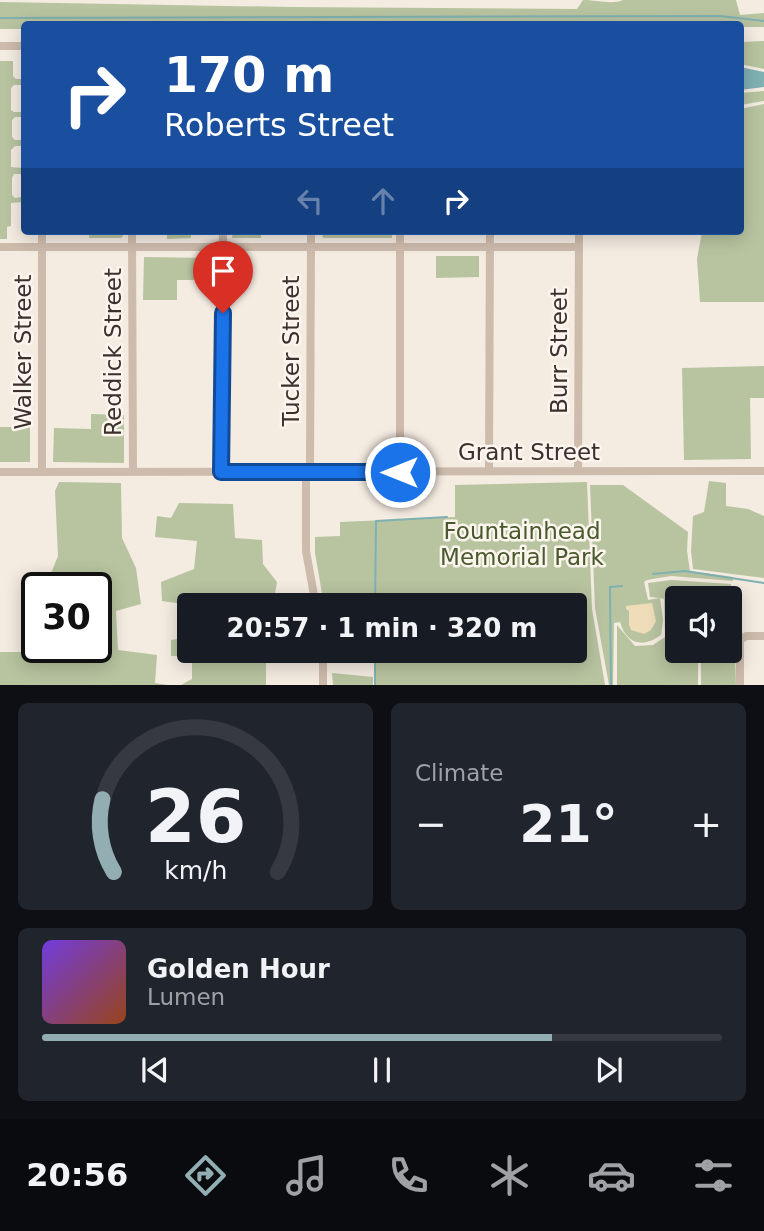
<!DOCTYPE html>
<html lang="en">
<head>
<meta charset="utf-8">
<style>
  :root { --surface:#171b24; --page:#20242c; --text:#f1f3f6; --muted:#9ea1a6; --line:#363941; --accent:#92aeb2 }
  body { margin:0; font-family:"DejaVu Sans",sans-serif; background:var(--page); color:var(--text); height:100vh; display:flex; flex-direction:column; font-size:26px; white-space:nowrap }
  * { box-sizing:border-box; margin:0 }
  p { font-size:23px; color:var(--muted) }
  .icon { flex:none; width:38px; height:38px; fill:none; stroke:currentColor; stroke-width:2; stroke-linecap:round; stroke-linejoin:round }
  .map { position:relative; height:685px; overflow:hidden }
  .panel { display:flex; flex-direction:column; gap:18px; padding:18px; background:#0d0f14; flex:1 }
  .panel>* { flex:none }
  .hud { position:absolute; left:21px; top:21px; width:723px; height:214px; border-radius:7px; box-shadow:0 4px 18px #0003; background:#1a4fa0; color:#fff; overflow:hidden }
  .tools { position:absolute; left:665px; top:586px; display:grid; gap:14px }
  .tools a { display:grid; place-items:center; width:77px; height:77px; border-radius:7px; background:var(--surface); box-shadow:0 4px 18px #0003; font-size:35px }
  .speed { position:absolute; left:21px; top:572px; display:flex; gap:14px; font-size:35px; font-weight:700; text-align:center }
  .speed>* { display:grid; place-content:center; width:91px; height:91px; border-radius:50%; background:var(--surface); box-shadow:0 4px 18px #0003; line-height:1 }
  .speed .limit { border:4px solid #111; border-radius:10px; background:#fff; color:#111 }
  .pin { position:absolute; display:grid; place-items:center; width:60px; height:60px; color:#fff; margin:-72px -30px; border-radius:50% 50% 50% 0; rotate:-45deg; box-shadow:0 0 7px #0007 }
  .pin .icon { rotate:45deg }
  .me { position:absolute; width:77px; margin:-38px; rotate:270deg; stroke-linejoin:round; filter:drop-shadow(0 0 5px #0008) }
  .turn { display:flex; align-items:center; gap:24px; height:147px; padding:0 28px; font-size:32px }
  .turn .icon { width:91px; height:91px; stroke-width:2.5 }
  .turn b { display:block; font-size:49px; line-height:60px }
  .lanes { display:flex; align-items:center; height:66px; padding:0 28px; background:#0003; justify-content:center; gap:35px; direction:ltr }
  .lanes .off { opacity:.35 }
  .big { font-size:52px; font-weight:700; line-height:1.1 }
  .panel .tile { flex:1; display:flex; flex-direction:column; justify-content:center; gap:10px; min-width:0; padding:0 24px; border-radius:10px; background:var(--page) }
  .panel .dial { align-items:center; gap:0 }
  .dial svg { height:182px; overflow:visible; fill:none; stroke:var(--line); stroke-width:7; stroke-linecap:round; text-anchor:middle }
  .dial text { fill:var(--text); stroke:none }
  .song { display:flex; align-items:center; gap:21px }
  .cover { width:84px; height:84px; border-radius:10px; background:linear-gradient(135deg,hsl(260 70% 55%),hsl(20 70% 35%)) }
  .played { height:7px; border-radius:4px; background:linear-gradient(90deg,var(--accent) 75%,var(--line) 75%) }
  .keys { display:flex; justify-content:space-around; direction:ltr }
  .heat { display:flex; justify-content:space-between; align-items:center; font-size:38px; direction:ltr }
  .panel .tiles { flex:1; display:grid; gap:18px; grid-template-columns:1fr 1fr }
  .tile:last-child { grid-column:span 2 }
  .trip { position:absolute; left:177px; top:593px; width:410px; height:70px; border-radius:7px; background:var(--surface); box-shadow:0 4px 18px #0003; font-weight:700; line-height:70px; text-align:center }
  .tabs { display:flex; height:112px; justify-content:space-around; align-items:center; background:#090b0e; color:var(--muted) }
  .tabs .icon { width:49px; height:49px }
  .tabs .on { color:var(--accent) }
  .tabs b { font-size:32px; color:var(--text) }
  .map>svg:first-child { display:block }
</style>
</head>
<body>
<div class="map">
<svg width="764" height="685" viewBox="0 0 764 685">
  <rect width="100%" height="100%" fill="#f4ebe1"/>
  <path fill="#b8c4a0" d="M583,0C595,0 613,5 623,0H736L740,15L764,13V27H740V24H24V29H0V2L292,7L577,9Z
    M764,41V69L740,64V42Z
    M0,61H13V76L16,79H23V85H14L11,88V110L14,112H22V117H15L12,120V137L15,140H22V146H15L11,150V167L22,168V174H14L12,178V195L15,198L22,197V202L11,203V226L7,227V239H0Z
    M764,91V101L740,105V93Z
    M764,104V302H700L697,259L702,232L740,231V109Z
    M89,231H123V236L121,238H89Z
    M164,231H191V238L167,239V232Z
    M233,231H261V238H232Z
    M321,231H392V238H323Z
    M436,256H479V277L436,278Z
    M144,257L211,258V280H177V300H143Z
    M764,366V398H750L751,459L684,460L682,368Z
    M91,414L124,415V463L53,462L54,428L91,429Z
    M0,427H30V462H0Z
    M709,481L726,483V506L748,509L764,516V578L693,569L691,551L693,516L704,512Z
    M59,482L121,483L122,538L136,568L141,604L116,611L118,650L157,655L155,683L168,685H0V652H49L50,648H96V588H45L58,556L55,491Z
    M587,482L592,609L605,685H375V651H574V606L375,605V580L374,605H324L315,553V537L340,536V522L455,517V485Z
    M590,485H623L688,532L687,551L690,571L733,577V581L671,576L647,580L644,582L648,600L660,598L650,597L648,583L671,580L731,584L730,602V598H677V651H701L698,664V685H617V625L635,646L653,645L665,637L664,599L660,598L663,620L661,635C643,648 627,645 620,622L614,623L613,685H609L595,608Z
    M179,503L233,504L235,538L262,540L263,564L277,582L273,605H190L162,601L161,582L194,569L197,541L155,537L157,516L171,518Z
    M733,602L736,685H701V664L705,651H727L731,649Z
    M189,637V651H266V685H181L192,679V656H171V640Z
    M332,673L373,677V685H333Z"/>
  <path fill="#efdcb8" d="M652,603L656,621L651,630L644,634L631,630L629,625V611L626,609V606Z"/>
  <path fill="#7fb0b2" d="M740,67L764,72V87L740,90Z"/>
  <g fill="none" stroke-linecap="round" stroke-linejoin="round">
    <path stroke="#7fb0b2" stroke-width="2" d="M0,18L720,16L764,21
      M653,574L685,571L764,583
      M375,606L376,521L447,517
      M375,685V651
      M611,685L610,587L622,586"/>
    <path stroke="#cdbbac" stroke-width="8" d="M0,46H24
      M42,231V472
      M132,231L133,472
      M0,247H579
      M489,471L490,231
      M578,471L579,231
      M0,472L764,471
      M221,472L223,231
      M306,472V551L316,606
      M310,472L311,231
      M400,472V231
      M323,685V651
      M740,685V640L746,636H764"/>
  </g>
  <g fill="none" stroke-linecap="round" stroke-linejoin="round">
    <defs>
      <path id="route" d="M223,313L221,472H400"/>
    </defs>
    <use href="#route" stroke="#114b97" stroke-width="18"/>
    <use href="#route" stroke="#1a73e8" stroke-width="12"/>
  </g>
  <g text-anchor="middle" stroke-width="5" stroke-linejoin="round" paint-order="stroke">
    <g font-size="23" fill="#3b302b" stroke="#fbf5ee">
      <text transform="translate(291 351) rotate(-90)" y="8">Tucker Street</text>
      <text transform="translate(559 351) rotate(-90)" y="8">Burr Street</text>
      <text transform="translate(23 352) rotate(-90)" y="8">Walker Street</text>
      <text transform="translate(113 352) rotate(-90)" y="8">Reddick Street</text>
      <text x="529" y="460">Grant Street</text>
    </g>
    <g font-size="23" fill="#4a5a2e" stroke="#fbf5ee">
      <text x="522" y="539">Fountainhead<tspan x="522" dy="26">Memorial Park</tspan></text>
    </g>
  </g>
</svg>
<div class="tools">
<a><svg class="icon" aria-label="sound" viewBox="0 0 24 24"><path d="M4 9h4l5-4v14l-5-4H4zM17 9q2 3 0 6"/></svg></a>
</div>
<div class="speed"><div class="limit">30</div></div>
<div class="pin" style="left:223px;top:313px;background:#d93025"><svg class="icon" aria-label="arrive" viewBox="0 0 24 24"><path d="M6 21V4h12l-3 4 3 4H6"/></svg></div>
<svg class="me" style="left:400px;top:472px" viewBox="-20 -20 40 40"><circle r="17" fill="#1a73e8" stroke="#fff" stroke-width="3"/><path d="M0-11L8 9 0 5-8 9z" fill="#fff"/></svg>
<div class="trip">20:57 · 1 min · 320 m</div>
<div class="hud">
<div class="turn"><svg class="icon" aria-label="right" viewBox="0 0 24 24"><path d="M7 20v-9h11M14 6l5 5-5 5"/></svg><div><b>170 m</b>Roberts Street</div></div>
<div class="lanes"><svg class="icon off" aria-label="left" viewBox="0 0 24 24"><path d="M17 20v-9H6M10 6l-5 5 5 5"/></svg><svg class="icon off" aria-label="ahead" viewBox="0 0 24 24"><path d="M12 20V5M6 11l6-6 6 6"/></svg><svg class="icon" aria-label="right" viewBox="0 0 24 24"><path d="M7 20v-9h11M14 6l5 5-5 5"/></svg></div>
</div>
</div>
<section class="panel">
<div class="tiles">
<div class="tile dial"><svg viewBox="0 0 100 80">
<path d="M14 69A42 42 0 1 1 86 69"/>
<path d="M14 69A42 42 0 0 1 9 37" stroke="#92aeb2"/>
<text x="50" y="56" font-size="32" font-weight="700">26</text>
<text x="50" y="72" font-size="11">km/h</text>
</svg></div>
<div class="tile"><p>Climate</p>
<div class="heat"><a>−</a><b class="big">21°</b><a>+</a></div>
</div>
<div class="tile">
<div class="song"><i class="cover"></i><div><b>Golden Hour</b><p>Lumen</p></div></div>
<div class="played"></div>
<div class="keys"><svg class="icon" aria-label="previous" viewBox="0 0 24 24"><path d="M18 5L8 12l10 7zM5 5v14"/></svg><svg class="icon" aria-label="pause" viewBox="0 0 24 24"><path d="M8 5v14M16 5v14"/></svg><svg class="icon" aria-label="next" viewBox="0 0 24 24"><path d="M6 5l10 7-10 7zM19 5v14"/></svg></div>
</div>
</div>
</section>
<nav class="tabs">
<b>20:56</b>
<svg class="icon on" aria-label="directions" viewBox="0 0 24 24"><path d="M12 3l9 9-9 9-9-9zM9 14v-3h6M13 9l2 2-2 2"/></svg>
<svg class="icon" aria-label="music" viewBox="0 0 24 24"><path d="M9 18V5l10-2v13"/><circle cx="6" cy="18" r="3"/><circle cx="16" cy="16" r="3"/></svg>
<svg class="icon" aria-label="phone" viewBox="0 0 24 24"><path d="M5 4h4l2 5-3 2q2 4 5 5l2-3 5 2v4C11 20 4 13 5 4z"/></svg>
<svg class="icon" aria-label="climate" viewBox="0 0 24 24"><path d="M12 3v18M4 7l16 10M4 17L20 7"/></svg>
<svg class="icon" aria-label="car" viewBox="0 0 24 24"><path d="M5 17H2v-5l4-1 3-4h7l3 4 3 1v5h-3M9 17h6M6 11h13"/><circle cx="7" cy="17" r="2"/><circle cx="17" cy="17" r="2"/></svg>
<svg class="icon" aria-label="filters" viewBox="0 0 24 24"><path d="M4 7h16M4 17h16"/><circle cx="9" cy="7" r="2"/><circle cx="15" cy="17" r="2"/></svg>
</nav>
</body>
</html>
